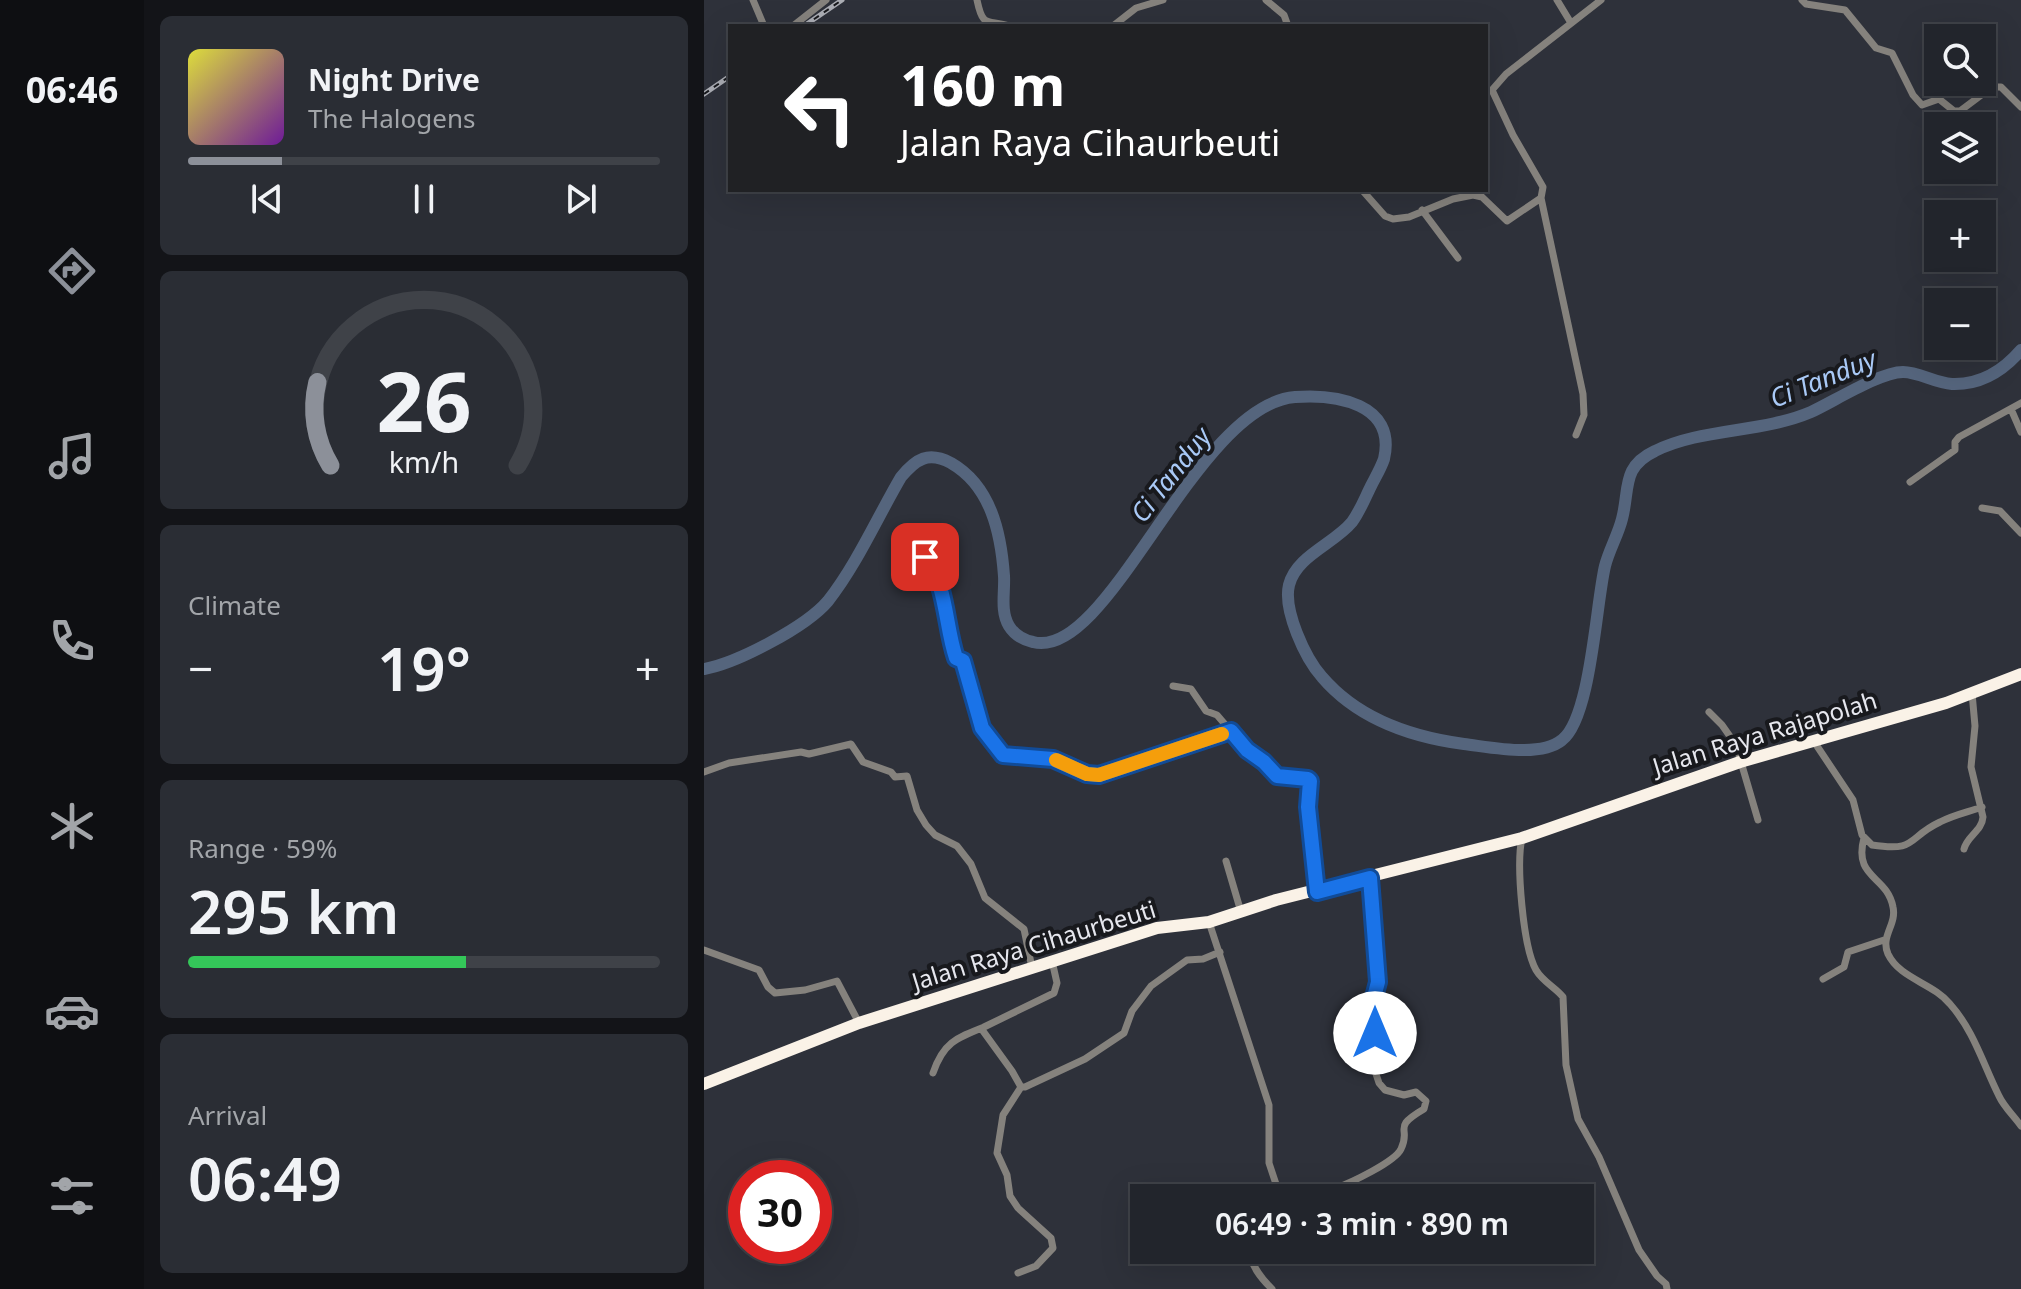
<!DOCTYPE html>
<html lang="en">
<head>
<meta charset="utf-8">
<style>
  :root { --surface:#22252c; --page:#2a2d34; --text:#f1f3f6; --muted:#a2a5a9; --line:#3f4248; --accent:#8c9099 }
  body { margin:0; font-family:"Noto Sans",sans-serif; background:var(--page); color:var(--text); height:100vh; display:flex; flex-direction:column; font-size:30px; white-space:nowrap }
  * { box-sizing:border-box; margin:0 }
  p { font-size:26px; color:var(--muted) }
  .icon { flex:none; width:44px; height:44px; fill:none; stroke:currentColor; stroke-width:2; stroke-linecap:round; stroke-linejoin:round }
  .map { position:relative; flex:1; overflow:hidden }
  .details { display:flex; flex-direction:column; gap:16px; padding:16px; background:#131418; width:560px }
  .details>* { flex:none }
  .guide { position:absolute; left:24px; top:24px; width:760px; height:168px; border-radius:0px; box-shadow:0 8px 32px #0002,0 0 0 2px var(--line); background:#202124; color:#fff; overflow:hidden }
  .tools { position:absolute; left:1220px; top:24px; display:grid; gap:16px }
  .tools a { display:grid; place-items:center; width:72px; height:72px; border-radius:0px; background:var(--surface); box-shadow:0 8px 32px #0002,0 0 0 2px var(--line); font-size:40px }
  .speed { position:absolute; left:24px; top:1160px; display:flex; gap:16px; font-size:40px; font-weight:700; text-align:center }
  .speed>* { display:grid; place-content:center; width:104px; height:104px; border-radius:50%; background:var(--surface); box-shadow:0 8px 32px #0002,0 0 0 2px var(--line); line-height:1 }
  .speed .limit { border:12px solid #d22; background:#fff; color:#111 }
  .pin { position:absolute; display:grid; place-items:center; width:68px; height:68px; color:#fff; margin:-34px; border-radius:16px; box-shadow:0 4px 12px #0006 }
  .me { position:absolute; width:88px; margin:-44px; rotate:0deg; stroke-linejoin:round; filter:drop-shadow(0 0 6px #0008) }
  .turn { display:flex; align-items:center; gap:28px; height:168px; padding:0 40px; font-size:36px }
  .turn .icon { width:104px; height:104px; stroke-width:2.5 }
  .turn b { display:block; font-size:56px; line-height:68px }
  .big { font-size:60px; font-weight:600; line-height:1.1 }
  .details .card { flex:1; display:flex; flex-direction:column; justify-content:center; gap:12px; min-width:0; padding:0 28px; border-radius:12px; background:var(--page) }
  .details .dial { align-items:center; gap:0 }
  .dial svg { height:208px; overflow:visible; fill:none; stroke:var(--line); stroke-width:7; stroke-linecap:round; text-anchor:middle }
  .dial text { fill:var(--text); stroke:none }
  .song { display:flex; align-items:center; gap:24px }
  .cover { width:96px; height:96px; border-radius:12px; background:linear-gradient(135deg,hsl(60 70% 55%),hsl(280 70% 35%)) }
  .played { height:8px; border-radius:4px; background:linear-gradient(90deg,var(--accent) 20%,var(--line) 20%) }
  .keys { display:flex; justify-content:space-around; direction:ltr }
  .heat { display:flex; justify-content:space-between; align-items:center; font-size:44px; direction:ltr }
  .charge { height:12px; border-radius:6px; background:linear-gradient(90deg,#34c759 59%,var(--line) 0) }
  .trip { position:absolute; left:426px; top:1184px; width:464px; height:80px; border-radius:0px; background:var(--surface); box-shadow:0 8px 32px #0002,0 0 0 2px var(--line); font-weight:600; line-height:80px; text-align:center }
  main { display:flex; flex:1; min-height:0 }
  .menu { display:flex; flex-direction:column; width:144px; justify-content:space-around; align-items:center; background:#0e0f12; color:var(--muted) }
  .menu .icon { width:56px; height:56px }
  .menu .active { color:var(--accent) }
  .menu b { font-size:36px; color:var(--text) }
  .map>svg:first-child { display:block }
</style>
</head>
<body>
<main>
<nav class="menu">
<b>06:46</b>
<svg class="icon active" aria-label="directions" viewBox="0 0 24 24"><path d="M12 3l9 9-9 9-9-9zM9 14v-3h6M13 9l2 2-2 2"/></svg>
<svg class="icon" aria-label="music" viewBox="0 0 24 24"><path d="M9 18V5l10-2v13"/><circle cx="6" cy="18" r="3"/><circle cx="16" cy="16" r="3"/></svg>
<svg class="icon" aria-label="phone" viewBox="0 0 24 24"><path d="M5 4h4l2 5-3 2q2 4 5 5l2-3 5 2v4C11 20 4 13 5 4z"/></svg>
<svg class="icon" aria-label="climate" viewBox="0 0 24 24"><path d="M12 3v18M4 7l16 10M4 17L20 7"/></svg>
<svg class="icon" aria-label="car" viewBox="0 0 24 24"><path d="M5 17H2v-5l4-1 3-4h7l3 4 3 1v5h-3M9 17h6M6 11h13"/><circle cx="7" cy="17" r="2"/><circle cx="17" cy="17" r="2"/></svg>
<svg class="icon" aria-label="filters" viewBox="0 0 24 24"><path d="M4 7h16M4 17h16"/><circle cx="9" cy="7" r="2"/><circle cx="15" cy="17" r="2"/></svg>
</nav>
<section class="details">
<div class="card">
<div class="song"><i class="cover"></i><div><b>Night Drive</b><p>The Halogens</p></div></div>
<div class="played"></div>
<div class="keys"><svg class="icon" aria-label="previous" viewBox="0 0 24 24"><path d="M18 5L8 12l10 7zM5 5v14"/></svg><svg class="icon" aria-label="pause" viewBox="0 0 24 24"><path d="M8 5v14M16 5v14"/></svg><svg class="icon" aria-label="next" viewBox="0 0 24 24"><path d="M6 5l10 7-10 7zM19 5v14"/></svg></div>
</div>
<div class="card dial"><svg viewBox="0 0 100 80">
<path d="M14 69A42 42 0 1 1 86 69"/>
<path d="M14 69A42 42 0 0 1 9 37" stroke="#8c9099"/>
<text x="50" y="56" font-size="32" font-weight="700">26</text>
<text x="50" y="72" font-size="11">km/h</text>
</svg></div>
<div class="card"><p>Climate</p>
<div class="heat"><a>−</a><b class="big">19°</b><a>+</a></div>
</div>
<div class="card"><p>Range · 59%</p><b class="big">295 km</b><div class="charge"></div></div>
<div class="card"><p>Arrival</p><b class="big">06:49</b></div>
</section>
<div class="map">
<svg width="1317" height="1289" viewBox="0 0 1317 1289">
  <rect width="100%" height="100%" fill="#2e313a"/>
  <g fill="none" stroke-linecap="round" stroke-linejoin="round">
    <path stroke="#55657d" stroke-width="12" d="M0,669C33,663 102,627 124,601C153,564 173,518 197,477C212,459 224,451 247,463C287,486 297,533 300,576C301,592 296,611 305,626C310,634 319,640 329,642C405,662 491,405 591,397C631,394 693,403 680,459C677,468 671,478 667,486C661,498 656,511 648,522C630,544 592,556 585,585C579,610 601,658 618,677C653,718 707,737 760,744C786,747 836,758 858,740C887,718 892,603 901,566C905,550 914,535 918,519C926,489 917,467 951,451C997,428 1058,433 1107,412C1129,402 1176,372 1199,372C1215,372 1231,383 1248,384C1277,385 1299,371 1317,350"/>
    <path stroke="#85827d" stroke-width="7" d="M49,0L60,26
      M273,0C279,29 283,19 306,26
      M562,0L580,15L584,26
      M853,0L867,23
      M1098,0L1102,4L1141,10L1172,48L1188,53L1209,95L1218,105L1235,99L1250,111H1256L1288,87H1297L1317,107
      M89,26L122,0
      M409,26L432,8L459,0
      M658,190L681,216L689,219L705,217L749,199L769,195L778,197L803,221L837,198L839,187L809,135L788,90L802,74L897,0
      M837,198L879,394L880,415L872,435
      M718,210L754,258
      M1307,409L1317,432
      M1206,482L1251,450V442L1255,437L1317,403
      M1278,508L1296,511L1317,533
      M221,557C243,584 241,626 252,658L259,661L280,731L299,755L349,759L383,774L395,775L527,731
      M469,686L487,689L502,711L513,715L543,750L560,762L573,776L601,777L606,781L604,807L613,892
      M1005,712L1018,725L1032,745L1054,820
      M1109,740L1149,800L1158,835L1168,845C1214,852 1202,838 1236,822C1249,815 1264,812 1278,807
      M0,772L25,763L97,752L105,754L147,744L159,762L187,772L191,777L203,776L213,810L222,825L231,835L253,846L267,864L281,898L320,929L328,968
      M818,838C812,864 819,947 832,970C839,982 851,987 859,997L862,1065L874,1119L895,1157L935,1250L953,1276L962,1284L963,1289
      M1160,838C1149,879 1183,875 1189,907C1193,925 1176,936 1184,954C1196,979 1229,983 1246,1004C1270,1031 1279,1064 1295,1096C1300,1107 1310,1116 1317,1126
      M1260,849C1263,836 1278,831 1279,817L1267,767L1271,726L1268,693
      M522,861L537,912
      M505,922L565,1105V1163L575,1193L574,1198
      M0,950L55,970L64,987L71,993L101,990L133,981L155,1023
      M348,961L353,983L350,993L280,1027L279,1031L308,1071L317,1087H321L381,1059L420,1033L428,1011L447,986L483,960L499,959L516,952
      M1119,979L1140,967L1144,952L1180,940
      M229,1073C239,1043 252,1038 280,1027
      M575,1193C593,1192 616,1194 632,1188C646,1183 691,1162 697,1149C708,1127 686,1129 720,1109L722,1101L712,1092L700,1095L681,1090L675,1083L669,1065V1001L674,982L666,878
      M546,1250C546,1265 557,1278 568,1289
      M314,1273L332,1266L349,1248L347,1238L314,1208L306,1196L303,1175L293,1153L299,1115L317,1087"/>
    <path stroke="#faf2e7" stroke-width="12" d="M0,1084L155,1023L453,928L505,922L572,900L818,838L1036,762L1242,703L1317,674"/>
    <defs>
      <path id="rail" d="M100,26L138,0
        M0,94L26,76"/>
    </defs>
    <use href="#rail" stroke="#abadb4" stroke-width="5"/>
    <use href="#rail" stroke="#18191d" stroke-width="2" stroke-dasharray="6" stroke-linecap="butt"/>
  </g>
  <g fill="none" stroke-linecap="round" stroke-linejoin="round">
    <defs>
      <path id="route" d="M221,557C243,584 241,626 252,658L259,661L278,728L299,755L349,759L383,774L395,775L527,731L543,750L560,762L573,776L604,779L606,781L604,807L613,892L666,878L674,982L669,1001L671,1033"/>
    </defs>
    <use href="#route" stroke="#114b97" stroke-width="20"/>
    <use href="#route" stroke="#1a73e8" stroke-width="14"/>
    <path stroke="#f59e0b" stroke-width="14" d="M352,760L383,774L395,775L518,734"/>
  </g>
  <g text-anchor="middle" stroke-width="8" stroke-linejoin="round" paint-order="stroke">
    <g font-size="24" fill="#e6e7ee" stroke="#18191d">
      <text transform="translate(1061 734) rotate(-17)" y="8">Jalan Raya Rajapolah</text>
      <text transform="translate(330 946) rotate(-17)" y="8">Jalan Raya Cihaurbeuti</text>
    </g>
    <g font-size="26" font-style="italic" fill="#a9c9f6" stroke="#18191d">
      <text transform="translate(1119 379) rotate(-22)" y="9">Ci Tanduy</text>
      <text transform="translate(467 475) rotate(-52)" y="9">Ci Tanduy</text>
    </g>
  </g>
</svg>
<div class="tools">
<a><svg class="icon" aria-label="search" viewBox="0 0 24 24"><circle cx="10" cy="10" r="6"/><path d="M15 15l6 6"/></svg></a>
<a><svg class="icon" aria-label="layers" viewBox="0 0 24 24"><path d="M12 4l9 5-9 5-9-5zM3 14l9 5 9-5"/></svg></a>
<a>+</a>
<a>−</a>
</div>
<div class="speed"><div class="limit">30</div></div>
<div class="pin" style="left:221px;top:557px;background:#d93025"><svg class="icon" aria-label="arrive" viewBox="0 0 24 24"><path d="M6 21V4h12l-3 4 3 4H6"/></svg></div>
<svg class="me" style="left:671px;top:1033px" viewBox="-20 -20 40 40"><circle r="19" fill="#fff"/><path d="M0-13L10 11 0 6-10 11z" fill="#1a73e8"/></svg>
<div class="trip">06:49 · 3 min · 890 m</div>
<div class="guide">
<div class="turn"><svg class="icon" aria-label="left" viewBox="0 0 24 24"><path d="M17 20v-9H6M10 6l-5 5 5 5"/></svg><div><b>160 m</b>Jalan Raya Cihaurbeuti</div></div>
</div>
</div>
</main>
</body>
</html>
